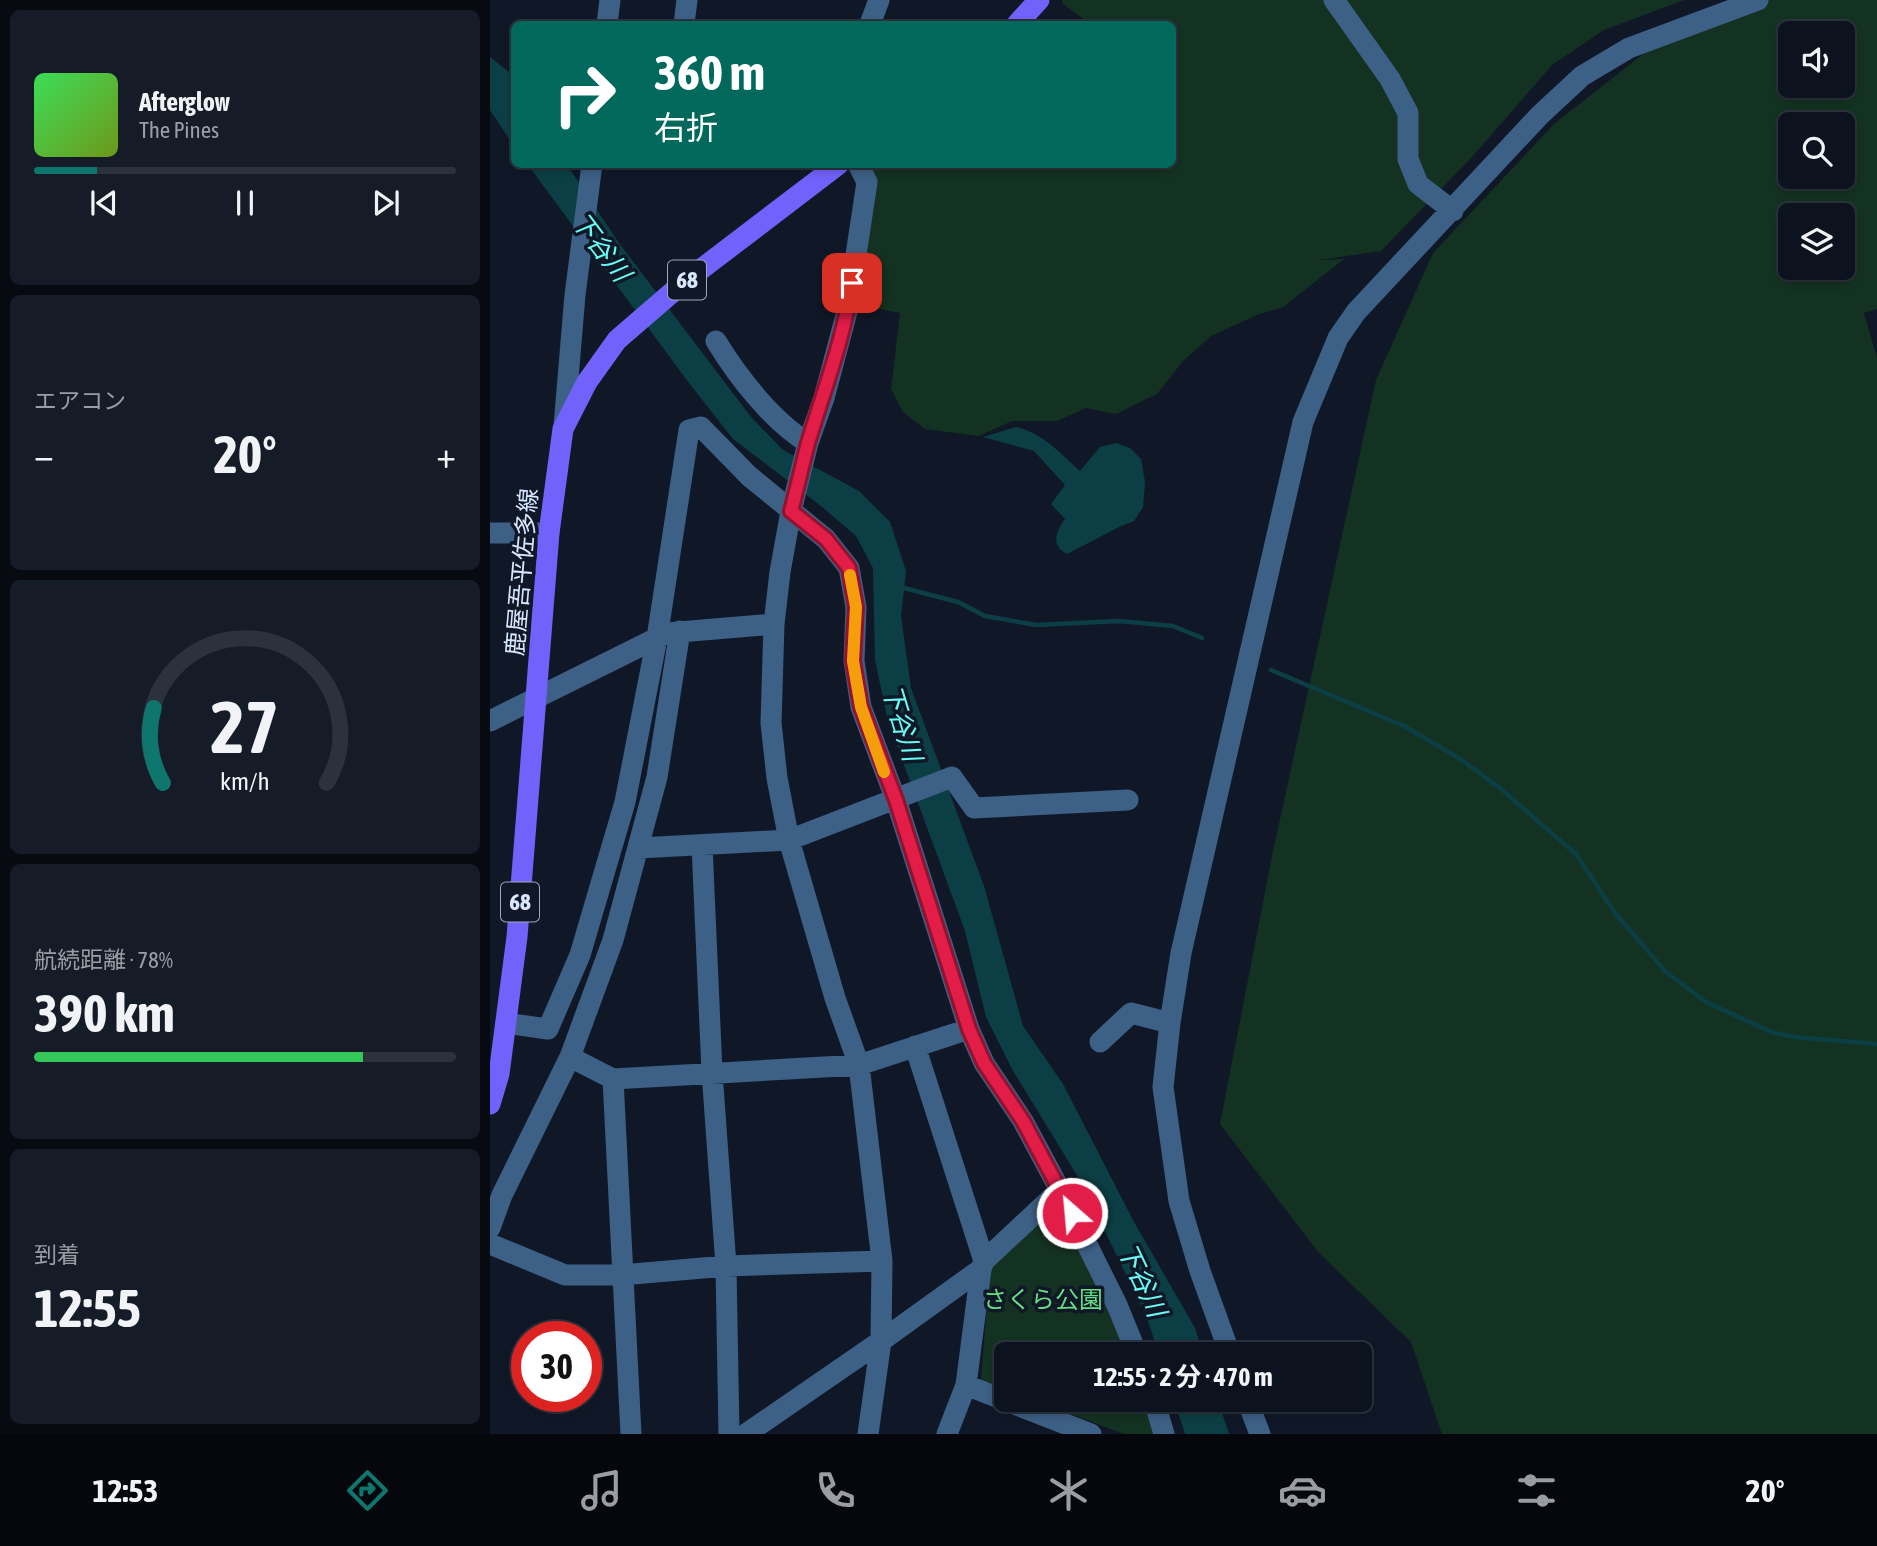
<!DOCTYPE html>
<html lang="ja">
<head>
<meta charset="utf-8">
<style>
  :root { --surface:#0c121e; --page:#151b27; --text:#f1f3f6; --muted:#9a9ea4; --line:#2c323c; --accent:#0f766e }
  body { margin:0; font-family:"Asap Condensed","Noto Sans JP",sans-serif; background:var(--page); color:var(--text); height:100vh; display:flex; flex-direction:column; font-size:26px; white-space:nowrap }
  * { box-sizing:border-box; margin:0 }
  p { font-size:23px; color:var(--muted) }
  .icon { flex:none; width:38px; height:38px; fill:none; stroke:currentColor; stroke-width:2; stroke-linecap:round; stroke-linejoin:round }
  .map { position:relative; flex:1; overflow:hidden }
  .side { display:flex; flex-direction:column; gap:10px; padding:10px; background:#070a10; width:490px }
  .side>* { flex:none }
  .guide { position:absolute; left:21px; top:21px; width:665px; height:147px; border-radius:10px; box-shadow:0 4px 10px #0003,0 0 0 2px var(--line); background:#00695c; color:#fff; overflow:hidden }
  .fabs { position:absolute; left:1288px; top:21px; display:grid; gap:14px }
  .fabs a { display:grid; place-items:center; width:77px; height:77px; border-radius:10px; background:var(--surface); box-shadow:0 4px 10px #0003,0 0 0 2px var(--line); font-size:35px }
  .speed { position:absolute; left:21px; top:1321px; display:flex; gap:14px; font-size:35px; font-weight:700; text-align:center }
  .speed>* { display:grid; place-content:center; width:91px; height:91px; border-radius:50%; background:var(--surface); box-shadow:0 4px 10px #0003,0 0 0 2px var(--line); line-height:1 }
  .speed .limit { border:10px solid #d22; background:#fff; color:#111 }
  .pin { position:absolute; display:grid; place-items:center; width:60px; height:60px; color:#fff; margin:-30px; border-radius:14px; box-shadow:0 4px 10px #0006 }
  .me { position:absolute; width:77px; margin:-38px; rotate:333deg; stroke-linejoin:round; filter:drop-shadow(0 0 5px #0008) }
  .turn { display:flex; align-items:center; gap:24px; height:147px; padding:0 28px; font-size:32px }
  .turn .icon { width:91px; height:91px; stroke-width:2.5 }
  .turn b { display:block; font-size:49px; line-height:60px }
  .big { font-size:52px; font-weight:700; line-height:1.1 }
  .side .card { flex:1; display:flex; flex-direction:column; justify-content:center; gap:10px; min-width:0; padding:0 24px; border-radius:10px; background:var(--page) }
  .side .dial { align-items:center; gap:0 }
  .dial svg { height:182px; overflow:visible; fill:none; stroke:var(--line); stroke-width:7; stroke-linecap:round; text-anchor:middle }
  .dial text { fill:var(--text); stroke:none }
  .song { display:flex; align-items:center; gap:21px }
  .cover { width:84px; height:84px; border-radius:10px; background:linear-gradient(135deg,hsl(130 70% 55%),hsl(80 70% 35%)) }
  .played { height:7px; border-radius:4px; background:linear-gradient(90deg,var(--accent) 15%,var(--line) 15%) }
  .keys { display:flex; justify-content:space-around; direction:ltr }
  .heat { display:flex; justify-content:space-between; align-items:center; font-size:38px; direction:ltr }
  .charge { height:10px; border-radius:5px; background:linear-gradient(90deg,#34c759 78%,var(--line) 0) }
  .trip { position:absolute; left:504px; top:1342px; width:378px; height:70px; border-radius:10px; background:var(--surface); box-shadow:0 4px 10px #0003,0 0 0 2px var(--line); font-weight:700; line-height:70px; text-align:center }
  .dock { display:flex; height:112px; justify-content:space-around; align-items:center; background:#05070c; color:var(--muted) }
  .dock .icon { width:49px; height:49px }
  .dock .current { color:var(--accent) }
  .dock b { font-size:32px; color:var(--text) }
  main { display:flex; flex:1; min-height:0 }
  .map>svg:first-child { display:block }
</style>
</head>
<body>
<main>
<section class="side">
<div class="card">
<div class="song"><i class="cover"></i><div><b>Afterglow</b><p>The Pines</p></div></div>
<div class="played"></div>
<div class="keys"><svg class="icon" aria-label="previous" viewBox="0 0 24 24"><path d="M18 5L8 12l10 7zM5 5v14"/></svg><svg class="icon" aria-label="pause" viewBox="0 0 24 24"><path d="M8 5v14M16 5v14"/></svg><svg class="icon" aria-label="next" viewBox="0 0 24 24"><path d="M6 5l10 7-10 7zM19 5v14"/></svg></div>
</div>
<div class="card"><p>エアコン</p>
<div class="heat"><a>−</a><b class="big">20°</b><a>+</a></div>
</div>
<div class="card dial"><svg viewBox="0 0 100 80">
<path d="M14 69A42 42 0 1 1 86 69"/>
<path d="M14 69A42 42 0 0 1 10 36" stroke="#0f766e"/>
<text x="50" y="56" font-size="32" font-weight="700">27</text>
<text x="50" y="72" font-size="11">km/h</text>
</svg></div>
<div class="card"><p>航続距離 · 78%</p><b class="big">390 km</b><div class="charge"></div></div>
<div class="card"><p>到着</p><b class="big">12:55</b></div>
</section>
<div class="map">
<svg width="1387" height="1434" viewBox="0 0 1387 1434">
  <rect width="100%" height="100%" fill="#101828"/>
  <path fill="#143221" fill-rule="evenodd" d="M573,0H1194L1114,30L1062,65L982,157L891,251L829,260L854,259L793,307L769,314L721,336L693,361L667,394L626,414L596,408L567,421H522L489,436L435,429L413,412L401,389L410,313L365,304L379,172L388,165L682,164V24H600L572,3Z
    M1261,0H1387V309L1374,313L1387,358V1434H952L921,1342L829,1253L730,1124L782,856L886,380L943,253L1065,123L1184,30ZM1300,33H1353V86H1300ZM1300,124H1353V177H1300ZM1300,215H1353V268H1300Z
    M568,1206L612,1296L637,1354H516V1389L491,1380L500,1267Z
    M544,1400H654L666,1434H634Z"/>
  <path fill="#0c3f45" d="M0,57L20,73L24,82V146L0,110Z
    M38,165H77L129,243L261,417L293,450L369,491L400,522L416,571L411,616L421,688L494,886L533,1026L573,1084L644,1222L705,1328L713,1354H669L657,1318L591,1182L522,1069L496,1017L475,931L398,721L385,660L383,568L366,536L331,506L243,439L199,383Z
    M526,427C553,433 571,454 590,471L610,447L626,443L640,448L651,459L655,482L653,507L644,521L629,527L577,554C560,545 566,532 575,519L561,504L575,485L544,451L493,437Z
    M684,1400H728L739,1434H695Z"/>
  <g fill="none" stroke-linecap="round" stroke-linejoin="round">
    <path stroke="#0c3f45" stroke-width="4.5" d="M410,587L468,602L495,616L546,625L629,621L683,626L712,638
      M781,670L914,726L969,758L1011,789L1086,854L1125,913L1176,972L1216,1002L1281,1032L1304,1037L1387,1044"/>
    <path stroke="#3d6086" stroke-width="21" d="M844,0L900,79L918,113V159L928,184L963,211
      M117,24L120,0
      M194,24L197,0
      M380,24L389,0
      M368,164L377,182L358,308L334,398L318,443L301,511L290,572L284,624L281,723L287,778L299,840L345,998L369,1065L392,1261L391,1341L378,1434
      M226,341C248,377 282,421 318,443
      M74,426L85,295L102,164
      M0,533H59
      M0,721L177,633L284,624
      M212,845L222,1072L236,1266L239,1434
      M149,848L299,840L462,777L484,808L638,800
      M16,1023L58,1029L90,955L135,802L167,638L199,430L211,427L259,476L336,539L359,568L366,607L364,661L371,707L406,800L479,1029L494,1063L533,1121L570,1190L627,1305L647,1354
      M610,1042L641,1013L680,1023
      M425,1046L494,1261
      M80,1057L123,1079L369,1065L479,1029
      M123,1079L141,1434
      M0,1228L12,1195L80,1057L123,940L167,777L190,631
      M0,1244L75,1275H131L236,1266L392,1261
      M740,1354L710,1271L689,1201L673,1087L680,1023L691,953L813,422L848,338L866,312L1050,115L1092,76L1139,48L1268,0
      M476,1385L601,1434
      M664,1400L674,1434
      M757,1400L770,1434
      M256,1434L391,1341L491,1269
      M457,1434L476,1385L491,1269L494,1261L570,1190"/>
    <path stroke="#7262fc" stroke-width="21" d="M527,24L549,0
      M0,1104L9,1074L27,937L59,533L73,429L97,382L127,340L193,283L349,164"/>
  </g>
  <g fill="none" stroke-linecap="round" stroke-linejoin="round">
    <defs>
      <path id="route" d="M362,283C354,338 334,390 318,443C312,466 307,489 301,511L336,539L359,568L366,607L363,661L371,707L406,800L479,1029L494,1063L533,1121L582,1213"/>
    </defs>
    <use href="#route" stroke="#92132f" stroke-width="18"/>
    <use href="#route" stroke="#e11d48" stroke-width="12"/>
    <path stroke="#f59e0b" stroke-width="12" d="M360,575L366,607L363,661L371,707L394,772"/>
  </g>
  <g text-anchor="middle" stroke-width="7" stroke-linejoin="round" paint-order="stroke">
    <g fill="#101828" stroke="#9ca9be" stroke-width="2">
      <rect x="178" y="260.5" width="38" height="39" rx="5"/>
      <rect x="11" y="882.5" width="38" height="39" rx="5"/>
    </g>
    <g font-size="23" font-weight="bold" fill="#d8e7fe">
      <text x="197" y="288">68</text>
      <text x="30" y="910">68</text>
    </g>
    <g font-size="24" fill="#d8e7fe" stroke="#101828">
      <text transform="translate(32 572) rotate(-85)" y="8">鹿屋吾平佐多線</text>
    </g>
    <g font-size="24" fill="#64de80" stroke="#101828">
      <text x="553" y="1308">さくら公園</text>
    </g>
    <g font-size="26" font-style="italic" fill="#68fcf4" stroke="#101828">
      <text transform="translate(111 247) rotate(53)" y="9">下谷川</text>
      <text transform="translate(412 723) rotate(73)" y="9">下谷川</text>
      <text transform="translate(652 1280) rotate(65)" y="9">下谷川</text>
    </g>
  </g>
</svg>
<div class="fabs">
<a><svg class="icon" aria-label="sound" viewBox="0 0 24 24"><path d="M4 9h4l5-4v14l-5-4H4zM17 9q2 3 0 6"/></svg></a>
<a><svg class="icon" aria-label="search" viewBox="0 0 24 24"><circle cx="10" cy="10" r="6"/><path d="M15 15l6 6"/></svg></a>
<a><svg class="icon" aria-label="layers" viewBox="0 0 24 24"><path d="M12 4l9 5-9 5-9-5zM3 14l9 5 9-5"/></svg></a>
</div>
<div class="speed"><div class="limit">30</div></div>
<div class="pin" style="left:362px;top:283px;background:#d93025"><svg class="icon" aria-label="arrive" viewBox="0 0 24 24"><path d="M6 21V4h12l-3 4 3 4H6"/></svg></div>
<svg class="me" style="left:582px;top:1213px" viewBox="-20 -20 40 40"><circle r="17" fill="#e11d48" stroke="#fff" stroke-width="3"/><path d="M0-11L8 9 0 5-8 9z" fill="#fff"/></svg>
<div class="trip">12:55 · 2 分 · 470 m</div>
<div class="guide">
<div class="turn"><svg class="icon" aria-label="right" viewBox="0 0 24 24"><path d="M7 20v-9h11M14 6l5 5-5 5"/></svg><div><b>360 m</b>右折</div></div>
</div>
</div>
</main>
<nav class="dock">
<b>12:53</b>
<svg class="icon current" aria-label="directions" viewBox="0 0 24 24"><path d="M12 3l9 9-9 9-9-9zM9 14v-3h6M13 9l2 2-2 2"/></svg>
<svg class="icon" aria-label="music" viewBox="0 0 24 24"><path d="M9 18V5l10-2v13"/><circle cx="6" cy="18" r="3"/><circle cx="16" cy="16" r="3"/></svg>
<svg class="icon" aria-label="phone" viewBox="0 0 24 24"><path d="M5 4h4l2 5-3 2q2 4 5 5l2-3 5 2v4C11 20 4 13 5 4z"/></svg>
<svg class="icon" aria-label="climate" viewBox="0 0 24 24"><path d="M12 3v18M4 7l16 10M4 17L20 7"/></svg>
<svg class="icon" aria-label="car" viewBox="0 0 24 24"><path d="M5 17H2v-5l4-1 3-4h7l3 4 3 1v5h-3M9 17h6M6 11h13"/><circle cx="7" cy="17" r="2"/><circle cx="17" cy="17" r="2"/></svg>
<svg class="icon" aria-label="filters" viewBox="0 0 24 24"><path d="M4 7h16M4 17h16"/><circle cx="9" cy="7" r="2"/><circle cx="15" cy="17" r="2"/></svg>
<b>20°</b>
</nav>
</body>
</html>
